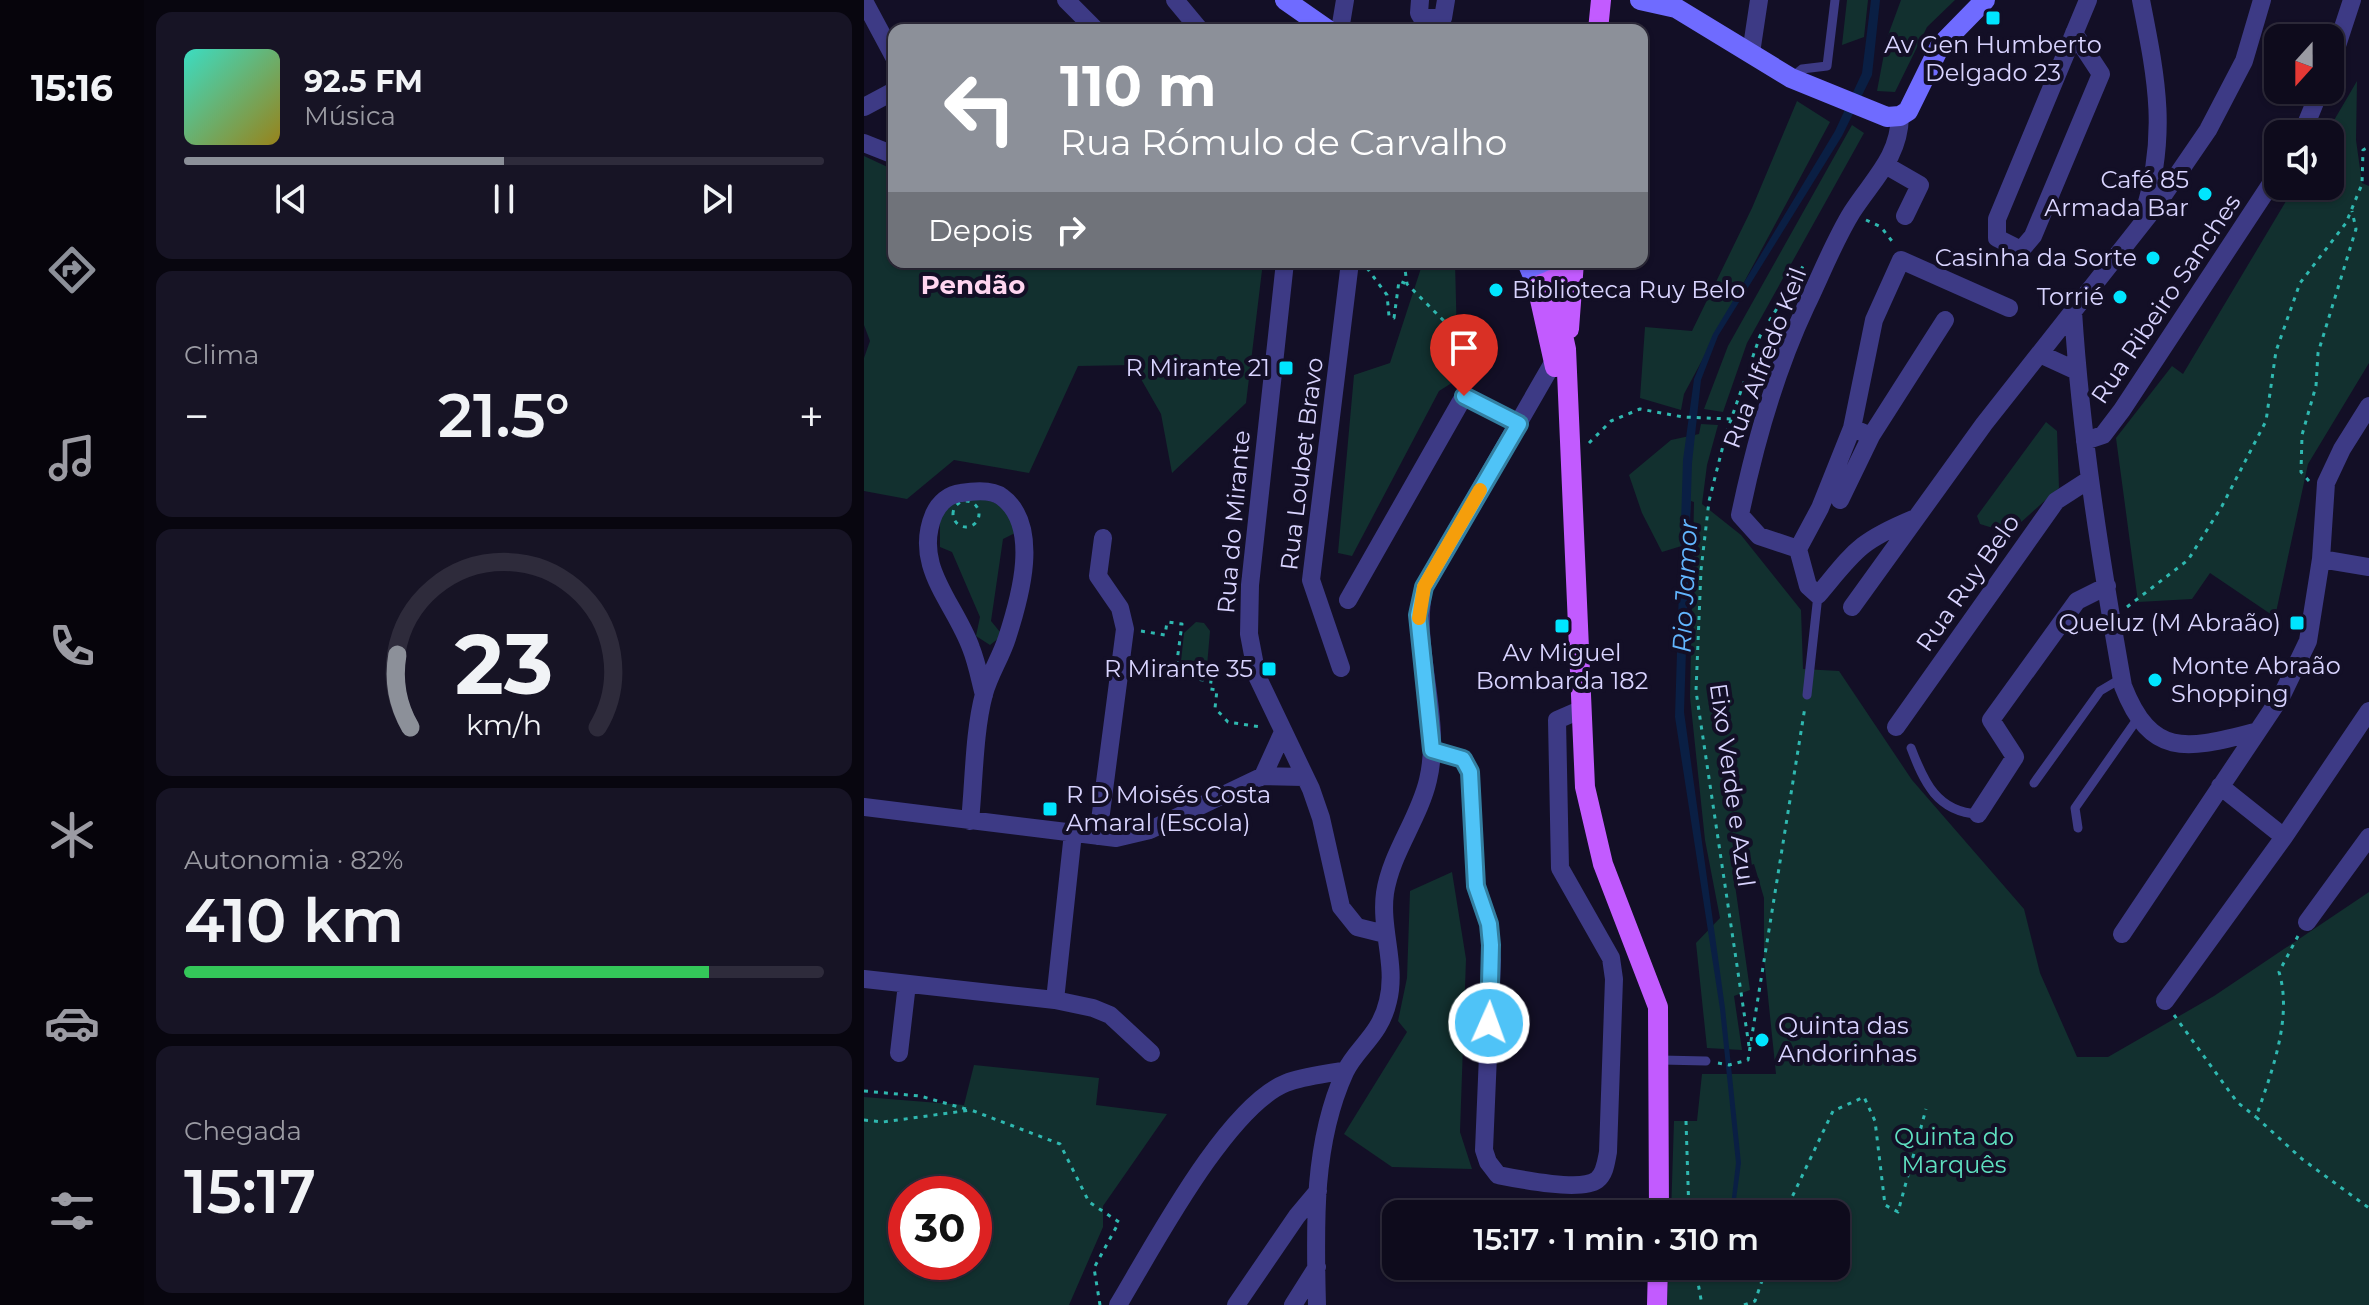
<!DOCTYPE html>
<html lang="pt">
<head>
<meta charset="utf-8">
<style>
  :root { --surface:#0e0b1c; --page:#171425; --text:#f1f3f6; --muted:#9b9ba3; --line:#2e2b3b; --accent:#8c9099 }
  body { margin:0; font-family:Montserrat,sans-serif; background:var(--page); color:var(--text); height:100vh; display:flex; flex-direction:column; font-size:30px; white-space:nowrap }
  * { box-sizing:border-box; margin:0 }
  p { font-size:26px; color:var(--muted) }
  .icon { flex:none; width:44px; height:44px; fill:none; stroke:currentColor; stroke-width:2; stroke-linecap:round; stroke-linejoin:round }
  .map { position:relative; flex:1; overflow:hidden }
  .details { display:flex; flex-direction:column; gap:12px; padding:12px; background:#08060f; width:720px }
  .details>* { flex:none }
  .guide { position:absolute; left:24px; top:24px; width:760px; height:244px; border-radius:16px; box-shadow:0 2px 6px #0004,0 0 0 2px var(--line); background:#8c9099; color:#fff; overflow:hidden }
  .needle { width:52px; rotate:201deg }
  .tools { position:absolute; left:1400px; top:24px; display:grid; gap:16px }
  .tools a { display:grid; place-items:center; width:80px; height:80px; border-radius:16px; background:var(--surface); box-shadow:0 2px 6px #0004,0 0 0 2px var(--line); font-size:40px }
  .speed { position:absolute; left:24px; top:1176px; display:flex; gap:16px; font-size:40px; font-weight:700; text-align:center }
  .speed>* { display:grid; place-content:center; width:104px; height:104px; border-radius:50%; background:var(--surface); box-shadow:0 2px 6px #0004,0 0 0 2px var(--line); line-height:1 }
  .speed .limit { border:12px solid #d22; background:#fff; color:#111 }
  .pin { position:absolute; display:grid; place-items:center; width:68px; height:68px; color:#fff; margin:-82px -34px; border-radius:50% 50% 50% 0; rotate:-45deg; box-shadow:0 0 8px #0007 }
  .pin .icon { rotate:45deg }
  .me { position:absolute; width:88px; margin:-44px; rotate:2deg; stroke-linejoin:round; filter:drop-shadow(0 0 6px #0008) }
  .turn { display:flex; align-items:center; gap:28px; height:168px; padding:0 40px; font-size:36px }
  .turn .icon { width:104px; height:104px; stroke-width:2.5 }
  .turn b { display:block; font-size:56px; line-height:68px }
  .then { display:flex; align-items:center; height:76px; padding:0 40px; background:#0003; gap:16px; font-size:30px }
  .big { font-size:60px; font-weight:600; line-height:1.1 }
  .details .tile { flex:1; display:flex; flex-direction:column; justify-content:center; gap:12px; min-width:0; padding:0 28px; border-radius:16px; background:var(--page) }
  .details .dial { align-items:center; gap:0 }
  .dial svg { height:208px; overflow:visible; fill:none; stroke:var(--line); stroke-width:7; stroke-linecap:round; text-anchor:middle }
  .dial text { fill:var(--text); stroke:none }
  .song { display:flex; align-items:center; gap:24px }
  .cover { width:96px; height:96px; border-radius:12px; background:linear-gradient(135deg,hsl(170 70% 55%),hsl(50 70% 35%)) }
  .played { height:8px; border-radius:4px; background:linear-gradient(90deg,var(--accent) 50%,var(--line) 50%) }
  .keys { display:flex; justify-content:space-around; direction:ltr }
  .heat { display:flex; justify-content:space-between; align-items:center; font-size:44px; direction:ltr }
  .charge { height:12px; border-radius:6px; background:linear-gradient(90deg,#34c759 82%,var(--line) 0) }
  .trip { position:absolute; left:518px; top:1200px; width:468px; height:80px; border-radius:16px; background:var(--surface); box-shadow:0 2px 6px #0004,0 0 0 2px var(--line); font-weight:600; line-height:80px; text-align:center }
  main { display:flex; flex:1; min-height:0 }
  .dock { display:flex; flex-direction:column; width:144px; justify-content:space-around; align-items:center; background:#06040b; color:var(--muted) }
  .dock .icon { width:56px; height:56px }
  .dock .current { color:var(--accent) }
  .dock b { font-size:36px; color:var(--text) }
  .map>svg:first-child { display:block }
</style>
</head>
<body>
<main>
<nav class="dock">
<b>15:16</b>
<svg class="icon current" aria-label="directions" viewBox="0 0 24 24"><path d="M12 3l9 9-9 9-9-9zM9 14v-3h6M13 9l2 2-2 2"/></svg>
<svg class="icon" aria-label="music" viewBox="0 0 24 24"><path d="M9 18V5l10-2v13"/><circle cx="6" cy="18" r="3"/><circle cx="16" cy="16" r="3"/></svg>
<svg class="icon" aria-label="phone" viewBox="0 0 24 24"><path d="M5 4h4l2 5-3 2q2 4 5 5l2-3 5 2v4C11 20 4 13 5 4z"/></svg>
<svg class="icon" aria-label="climate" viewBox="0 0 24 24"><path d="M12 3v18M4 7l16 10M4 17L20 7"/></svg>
<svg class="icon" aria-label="car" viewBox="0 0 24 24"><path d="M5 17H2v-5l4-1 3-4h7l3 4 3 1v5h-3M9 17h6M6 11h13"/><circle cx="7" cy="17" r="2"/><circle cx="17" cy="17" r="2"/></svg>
<svg class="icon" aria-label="filters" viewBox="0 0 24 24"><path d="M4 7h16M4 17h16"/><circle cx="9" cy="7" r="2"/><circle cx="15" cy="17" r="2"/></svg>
</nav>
<section class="details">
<div class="tile">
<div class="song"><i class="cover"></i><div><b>92.5 FM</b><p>Música</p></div></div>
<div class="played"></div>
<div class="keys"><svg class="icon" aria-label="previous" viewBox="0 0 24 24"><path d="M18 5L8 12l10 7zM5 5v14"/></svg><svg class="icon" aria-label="pause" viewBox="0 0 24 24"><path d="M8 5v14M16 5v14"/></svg><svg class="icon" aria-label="next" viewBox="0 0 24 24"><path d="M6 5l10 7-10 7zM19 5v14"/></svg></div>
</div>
<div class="tile"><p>Clima</p>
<div class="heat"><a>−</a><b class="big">21.5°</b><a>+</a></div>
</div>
<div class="tile dial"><svg viewBox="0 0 100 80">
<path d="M14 69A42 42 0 1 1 86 69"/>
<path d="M14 69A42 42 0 0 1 9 41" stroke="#8c9099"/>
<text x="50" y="56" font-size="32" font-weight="700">23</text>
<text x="50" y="72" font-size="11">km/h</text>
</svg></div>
<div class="tile"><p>Autonomia · 82%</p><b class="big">410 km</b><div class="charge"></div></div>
<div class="tile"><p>Chegada</p><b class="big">15:17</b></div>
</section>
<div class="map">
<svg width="1505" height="1305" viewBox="0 0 1505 1305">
  <rect width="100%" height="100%" fill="#130f26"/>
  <path fill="#12302f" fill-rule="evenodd" d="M983,0H1004L1000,37L978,45Z
    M1037,0H1091L1063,27L1031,92L1013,91L1023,38Z
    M1493,81L1492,140L1498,183L1505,186V363L1444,464L1411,617L1346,573L1328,599L1274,602L1252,438L1308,366L1319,374L1431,186H1466V134H1462Z
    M933,101L966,122L820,394L817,410L776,398L781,327L828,331L888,208Z
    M988,125L1000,133L883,343L859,412L840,409L864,346Z
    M0,156L30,170V262H277L287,266L289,262H399L382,403L308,473L297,414L269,365L214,366L165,473L90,460L43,499L0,491V358L6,341L0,325Z
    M559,262H591L594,379L575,391L488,556L474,553L490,375L526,363Z
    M1182,422L1193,431L1195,488L1145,533L1116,524L1113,516Z
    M837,424L854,425L843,465L838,504L877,535L937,610L939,669L975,671L1048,780L1160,909L1176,973L1213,1057H1244L1350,996L1505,892V1305H803L805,1266H972V1214H807L810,1121H833L838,1074H912L900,958V898L890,864L869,871L886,990L870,996L878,1050L843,1048L832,943L856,918L841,840L826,697L830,502L827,501L824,544L798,552L778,513L765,475L807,440L835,434Z
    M93,497C125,499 143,499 151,533L139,539L127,621L136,632L135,638L126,645L112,636L116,617L88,552L76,547V517Z
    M332,622L340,623L346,631L342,678L316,671L320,633Z
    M588,872L602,959L596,1132L608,1169L528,1167L480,1134L543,1032L534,1021L543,978L546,891Z
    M110,1065L235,1078L232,1105L303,1114L239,1206V1227L205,1305H0V1097L100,1105ZM42,1194H110V1262H42Z"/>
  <path fill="#0a1f44" d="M1007,0H1016L1008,75L978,136L854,336L837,380L828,463L820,712L861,1008L877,1163L870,1214H866L872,1163L856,1009L811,717L819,460L830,379L849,334L971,131L998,73Z"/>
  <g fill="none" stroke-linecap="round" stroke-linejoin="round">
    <path stroke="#2fb8b0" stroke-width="3" stroke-dasharray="4 6" stroke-linecap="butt" d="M1002,220L1017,227L1031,245
      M540,262L543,284L599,340L602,382
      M503,268L523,295L525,316L530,318L535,281L543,284
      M725,443L747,421L776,409L819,417L867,419
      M1445,481L1437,472L1438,435L1452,386L1454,353L1492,229L1488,211
      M89 514a13 13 0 1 1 26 0a13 13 0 1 1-26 0Z
      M1263,607L1324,560L1358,506L1402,421L1412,351L1436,283L1482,223L1498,184L1499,150L1505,147
      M277,631L301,635L303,622L318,624L311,676L347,681L346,689L353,690L351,708L364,722L397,727
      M1434,936L1415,972C1429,1018 1407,1074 1392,1117L1438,1159L1505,1208
      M1310,1015L1373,1102L1392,1117
      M885,1046L832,691L837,570L845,501L862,434L896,336L941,263
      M854,1063L865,1065L884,1060L941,707
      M0,1091L56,1096L102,1109
      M0,1120L19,1122L107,1110L196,1144L225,1202L255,1222L230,1268L236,1305
      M822,1121L825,1214
      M920,1214L969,1111L1000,1097L1011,1121L1021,1205L1034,1212L1062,1109
      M831,1266L838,1305
      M880,1305L891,1301L903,1266"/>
    <path stroke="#3d3a85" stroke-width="9" d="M927,78L938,69L963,66L971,0
      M943,695L954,595
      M1047,748C1060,782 1073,812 1114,814
      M1170,783L1236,691L1258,678
      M1214,828L1211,808L1274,718
      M797,1060L842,1061"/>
    <path stroke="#3d3a85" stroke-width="18" d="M202,0L232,30
      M311,0L336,30
      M556,0L555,13L558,18H579L582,0
      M1277,0C1293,81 1304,135 1279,217
      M0,1L30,57
      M476,30L481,0
      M1210,33L1237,74L1169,236L1157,250L1133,238V219L1224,0
      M887,53L895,0
      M1466,67L1488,0
      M0,107L30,91
      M1438,134L1456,90
      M0,143L30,155
      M1023,166L1056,185L1041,216
      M421,262L386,585L385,634L393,676L447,789L457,818L477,907L493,927L521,934
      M1209,311C1217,437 1237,562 1259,686C1288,761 1326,748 1391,732
      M1176,354L1213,371
      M988,428L1007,436L1081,320
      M1221,441L1239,435L1258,410L1414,173
      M976,500L1007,436
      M934,549L895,536L876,515C891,443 911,372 942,306C957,275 970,241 988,212C1009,179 1035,158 1036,116
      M934,549L956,508L988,428L1010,320L1037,260L1145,308
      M934,549L944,586L954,595C991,551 994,542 1049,519
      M1457,559L1505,567
      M484,600L600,396L655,424
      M988,607L1120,424L1292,206L1344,130L1380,61L1398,0
      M477,668L447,580L486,262
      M1032,727L1192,501L1226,479
      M568,750L599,759L606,772L612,886L625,924L628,960L620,1150L624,1162L634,1175C654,1179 717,1192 733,1180C741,1174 742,1162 744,1152L750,979L747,958L696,868L693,720L716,710
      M399,776L419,732
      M1356,786L1420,837L1505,711
      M0,807L252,838L286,830L399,776L439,777
      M1114,814L1151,757L1127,720L1213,601L1243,586
      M106,821C110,782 110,731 120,694C125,675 137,657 143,638C156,598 177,526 138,497C128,489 109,491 97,493C85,494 75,503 70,514C48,566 91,603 107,648C113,663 116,680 120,695
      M234,836L261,629L256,608L234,576L239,538
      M1443,922L1505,837
      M1258,934L1418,695L1444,641L1457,559L1462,483L1478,449L1505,406
      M0,979L191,1000L229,1008L246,1015L287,1053
      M191,1000L209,833
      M1301,1001L1420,837
      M35,1053L43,984
      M254,1305C288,1249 362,1107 422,1083C440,1076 463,1074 482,1070
      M372,1305L433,1216L454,1191
      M429,1305L453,1267
      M453,1305C451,1228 448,1144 481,1072C493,1047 516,1036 524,1001C533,965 516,929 521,893C527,853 555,819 564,780C579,717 547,651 560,587L690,361"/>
    <path stroke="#6f6bff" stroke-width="20" d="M421,0L464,30
      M776,0L812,8L927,78L1023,117L1036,116L1044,111L1076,46L1121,0
      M663,262L673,286
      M679,262L687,280"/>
    <path stroke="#c25bff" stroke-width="20" d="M734,30L737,0
      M687,280L702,349L721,787L739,864L794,1007L795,1214
      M705,329L710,262
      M691,367L673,286L698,276L709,262
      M793,1305L794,1266"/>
  </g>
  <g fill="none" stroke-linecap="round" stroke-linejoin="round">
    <defs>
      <path id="route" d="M600,396L655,424L560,587L554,615L568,750L599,759L606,772L612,886L625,924L627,945L625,1023"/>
    </defs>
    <use href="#route" stroke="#337fa1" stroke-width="20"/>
    <use href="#route" stroke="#4fc3f7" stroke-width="14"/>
    <path stroke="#f59e0b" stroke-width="14" d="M555,618L560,587L616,490"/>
  </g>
  <g fill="#00e5ff" stroke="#130f26" stroke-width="3">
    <rect x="1121" y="10" width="16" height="16" rx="4"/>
    <circle cx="1341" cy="194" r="8"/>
    <circle cx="1289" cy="258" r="8"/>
    <circle cx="632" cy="290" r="8"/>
    <circle cx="1256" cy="297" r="8"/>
    <rect x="414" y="360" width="16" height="16" rx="4"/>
    <rect x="1425" y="615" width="16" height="16" rx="4"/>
    <rect x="690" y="618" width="16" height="16" rx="4"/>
    <rect x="397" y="661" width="16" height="16" rx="4"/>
    <circle cx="1291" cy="680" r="8"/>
    <rect x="178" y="801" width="16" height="16" rx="4"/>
    <circle cx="898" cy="1040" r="8"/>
  </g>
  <g text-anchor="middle" stroke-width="8" stroke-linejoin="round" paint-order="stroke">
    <g font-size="24" fill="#d9d4ff" stroke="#130f26" text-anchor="end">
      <text x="1129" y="53" text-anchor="middle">Av Gen Humberto<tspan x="1129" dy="28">Delgado 23</tspan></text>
      <text x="1325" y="188">Café 85<tspan x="1325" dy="28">Armada Bar</tspan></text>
      <text x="1273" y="266">Casinha da Sorte</text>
      <text x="648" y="298" text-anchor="start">Biblioteca Ruy Belo</text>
      <text x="1240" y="305">Torrié</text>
      <text x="406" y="376">R Mirante 21</text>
      <text x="1417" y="631">Queluz (M Abraão)</text>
      <text x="698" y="661" text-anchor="middle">Av Miguel<tspan x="698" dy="28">Bombarda 182</tspan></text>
      <text x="1307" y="674" text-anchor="start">Monte Abraão<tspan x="1307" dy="28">Shopping</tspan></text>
      <text x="389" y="677">R Mirante 35</text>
      <text x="202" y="803" text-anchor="start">R D Moisés Costa<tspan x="202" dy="28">Amaral (Escola)</tspan></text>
      <text x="914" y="1034" text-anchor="start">Quinta das<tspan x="914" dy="28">Andorinhas</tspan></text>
    </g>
    <g font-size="24" fill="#d9d4ff" stroke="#130f26">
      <text transform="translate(1302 299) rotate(-56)" y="8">Rua Ribeiro Sanches</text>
      <text transform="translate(901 358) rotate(-69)" y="8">Rua Alfredo Keil</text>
      <text transform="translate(438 464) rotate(-83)" y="8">Rua Loubet Bravo</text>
      <text transform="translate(370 522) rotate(-85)" y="8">Rua do Mirante</text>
      <text transform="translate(1104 583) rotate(-55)" y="8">Rua Ruy Belo</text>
      <text transform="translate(868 785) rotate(82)" y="8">Eixo Verde e Azul</text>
    </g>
    <g font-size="24" fill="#5fe0c0" stroke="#130f26">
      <text x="1090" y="1145">Quinta do<tspan x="1090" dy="28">Marquês</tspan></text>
    </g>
    <g font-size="26" font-weight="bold" fill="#ffd6f0" stroke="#130f26">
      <text x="109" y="294">Pendão</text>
    </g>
    <g font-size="26" font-style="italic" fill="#62b6ff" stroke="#130f26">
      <text transform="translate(821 586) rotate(-87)" y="9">Rio Jamor</text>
    </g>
  </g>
</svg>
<div class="tools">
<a><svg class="needle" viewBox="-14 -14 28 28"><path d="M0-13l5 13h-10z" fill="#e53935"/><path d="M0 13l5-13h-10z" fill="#9b9ba3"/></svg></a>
<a><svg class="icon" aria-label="sound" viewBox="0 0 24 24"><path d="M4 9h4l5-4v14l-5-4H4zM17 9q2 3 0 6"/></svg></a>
</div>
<div class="speed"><div class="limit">30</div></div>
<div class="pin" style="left:600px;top:396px;background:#d93025"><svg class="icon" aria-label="arrive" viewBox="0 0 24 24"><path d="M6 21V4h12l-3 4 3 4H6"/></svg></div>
<svg class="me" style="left:625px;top:1023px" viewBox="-20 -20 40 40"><circle r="17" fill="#4fc3f7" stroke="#fff" stroke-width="3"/><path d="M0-11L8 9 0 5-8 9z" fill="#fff"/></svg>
<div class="trip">15:17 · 1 min · 310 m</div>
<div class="guide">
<div class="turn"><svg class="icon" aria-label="left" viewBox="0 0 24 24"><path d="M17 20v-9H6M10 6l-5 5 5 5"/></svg><div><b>110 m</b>Rua Rómulo de Carvalho</div></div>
<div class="then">Depois<svg class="icon" aria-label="right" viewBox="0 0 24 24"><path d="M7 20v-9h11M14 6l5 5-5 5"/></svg></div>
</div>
</div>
</main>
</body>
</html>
